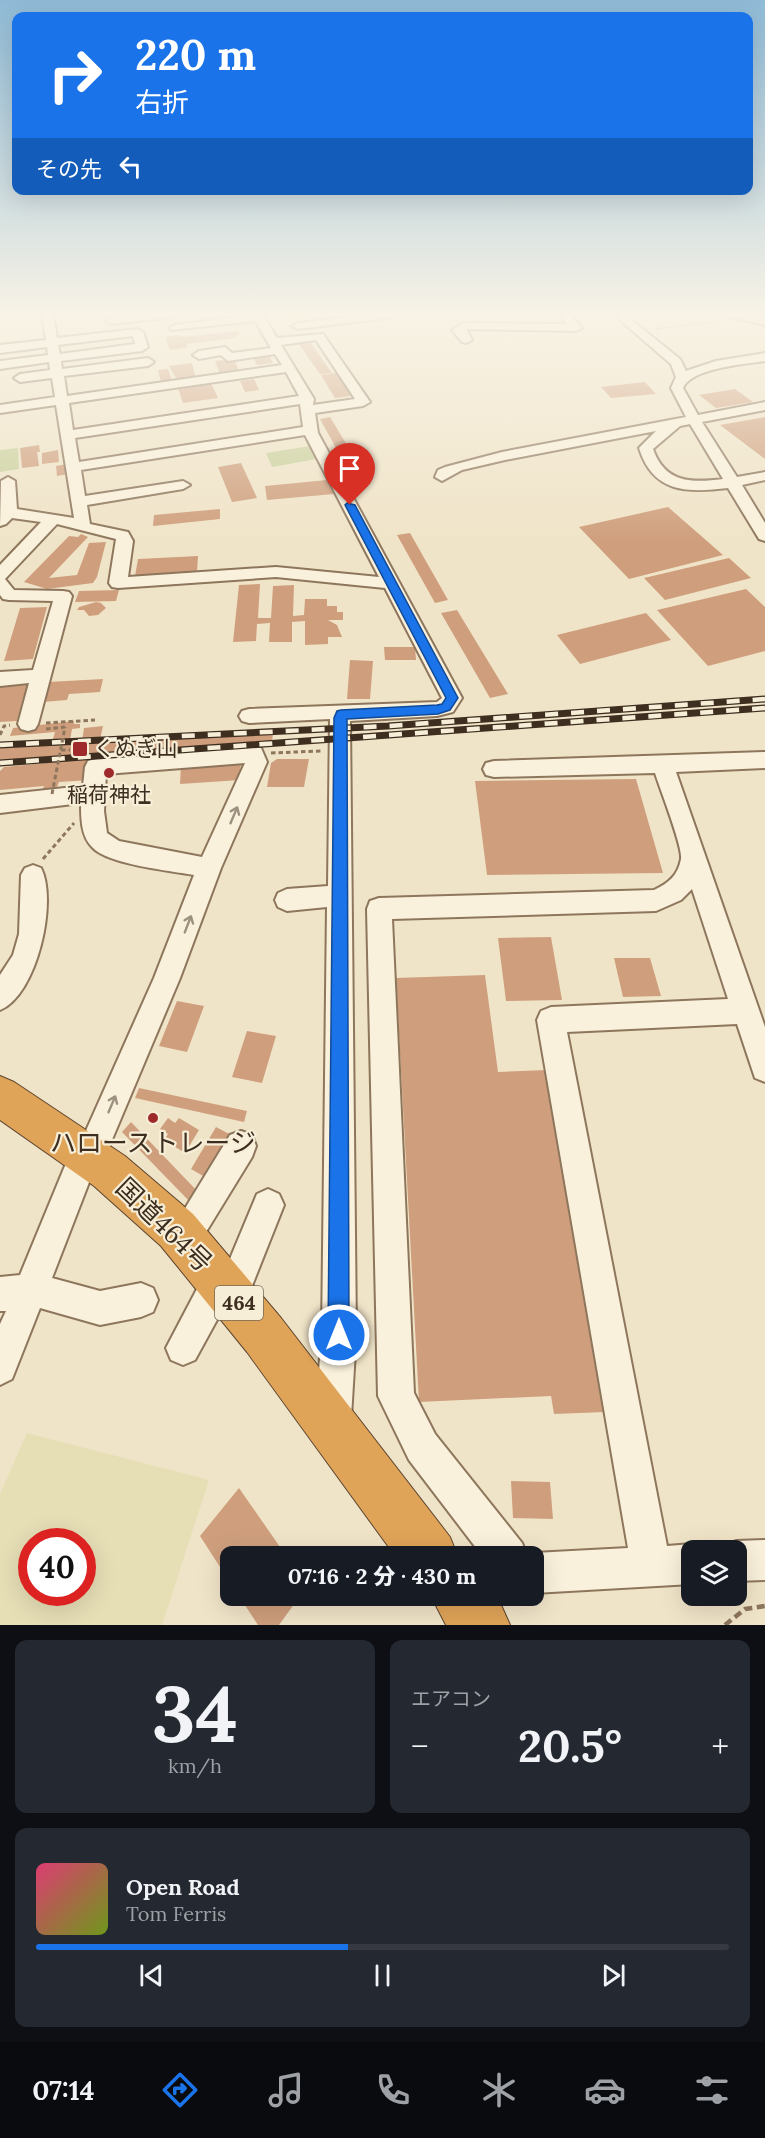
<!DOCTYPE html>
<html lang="ja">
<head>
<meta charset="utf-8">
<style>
  :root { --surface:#171b24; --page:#242831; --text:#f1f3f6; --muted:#9ea1a6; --line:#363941; --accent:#1a73e8 }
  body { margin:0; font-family:Lora,"Noto Sans JP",serif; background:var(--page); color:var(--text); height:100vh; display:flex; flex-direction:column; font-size:22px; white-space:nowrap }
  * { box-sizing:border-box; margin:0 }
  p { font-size:20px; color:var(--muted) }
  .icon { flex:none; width:33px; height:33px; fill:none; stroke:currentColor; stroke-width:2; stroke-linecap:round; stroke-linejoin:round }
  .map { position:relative; height:1625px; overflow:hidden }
  .panel { display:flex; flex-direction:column; gap:15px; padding:15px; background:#0d0f14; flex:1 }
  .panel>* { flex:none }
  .guide { position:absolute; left:12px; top:12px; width:741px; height:183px; border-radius:12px; box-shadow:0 6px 24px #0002; background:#1a73e8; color:#fff; overflow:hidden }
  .fabs { position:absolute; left:681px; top:1540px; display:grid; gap:12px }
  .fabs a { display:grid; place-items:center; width:66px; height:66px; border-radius:12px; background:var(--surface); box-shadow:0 6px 24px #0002; font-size:30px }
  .speed { position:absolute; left:18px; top:1528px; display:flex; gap:12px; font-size:30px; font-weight:700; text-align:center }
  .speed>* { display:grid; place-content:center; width:78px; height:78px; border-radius:50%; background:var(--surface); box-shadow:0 6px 24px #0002; line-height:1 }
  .speed .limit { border:9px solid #d22; background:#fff; color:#111 }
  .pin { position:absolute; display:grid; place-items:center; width:51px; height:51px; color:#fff; margin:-62px -26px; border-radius:50% 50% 50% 0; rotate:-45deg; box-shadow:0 0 6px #0007 }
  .pin .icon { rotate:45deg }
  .me { position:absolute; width:66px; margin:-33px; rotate:0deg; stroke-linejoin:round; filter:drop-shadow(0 0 4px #0008) }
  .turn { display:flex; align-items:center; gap:21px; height:126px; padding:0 24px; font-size:27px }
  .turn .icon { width:78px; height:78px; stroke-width:2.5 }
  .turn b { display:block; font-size:42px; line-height:51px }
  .then { display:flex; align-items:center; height:57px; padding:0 24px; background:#0003; gap:12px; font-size:22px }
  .big { font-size:45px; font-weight:800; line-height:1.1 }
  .panel .card { flex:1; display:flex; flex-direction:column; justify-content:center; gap:9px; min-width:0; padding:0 21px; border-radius:12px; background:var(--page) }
  .panel .dial { align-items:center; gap:0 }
  .dial b { font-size:78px; line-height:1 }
  .song { display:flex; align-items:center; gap:18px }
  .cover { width:72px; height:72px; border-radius:9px; background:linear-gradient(135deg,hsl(340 70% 55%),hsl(80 70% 35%)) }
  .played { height:6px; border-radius:3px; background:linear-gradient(90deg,var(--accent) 45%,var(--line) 45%) }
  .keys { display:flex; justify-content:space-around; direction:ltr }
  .heat { display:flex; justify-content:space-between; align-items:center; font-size:33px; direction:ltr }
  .panel .tiles { flex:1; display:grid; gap:15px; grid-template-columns:1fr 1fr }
  .card:last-child { grid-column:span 2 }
  .trip { position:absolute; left:220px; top:1546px; width:324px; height:60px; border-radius:12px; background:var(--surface); box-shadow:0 6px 24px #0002; font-weight:800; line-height:60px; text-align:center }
  .tabs { display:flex; height:96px; justify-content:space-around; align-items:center; background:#090b0e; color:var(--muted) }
  .tabs .icon { width:42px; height:42px }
  .tabs .on { color:var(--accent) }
  .tabs b { font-size:27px; color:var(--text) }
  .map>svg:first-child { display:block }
</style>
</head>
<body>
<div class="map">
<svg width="765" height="1625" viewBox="0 0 765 1625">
  <rect width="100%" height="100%" fill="#f0e4c8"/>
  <path fill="#e6deb5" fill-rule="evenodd" d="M27,1433L209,1480L162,1625H0V1494ZM32,1542H82V1593H32Z"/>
  <path fill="#c9cf9b" d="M310,446L317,459L272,467L266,453Z
    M18,448L19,469L0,472V450Z"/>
  <path fill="#cf9f7d" d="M281,314H303L306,317L284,320Z
    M238,331L240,335L235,336L236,338L187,344L188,347L170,350L165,337L181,335L182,337Z
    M310,342L332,373L320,374L298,343Z
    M269,355L273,363L257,365L253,357Z
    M234,359L239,371L220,374L215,361Z
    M192,363L195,376L181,380L180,378H176L169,366Z
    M168,369L172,381L161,382L158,370Z
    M336,373L351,396L335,398L321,375Z
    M254,379L259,390L245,392L240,381Z
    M645,382L656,394L611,398L601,387Z
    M211,383L218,398L183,403L178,388Z
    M735,389L753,402L716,408L699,395Z
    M330,417L353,455L341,457L320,419Z
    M765,417V459L720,425Z
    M39,445L40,452H37L39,466L22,468L20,448Z
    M58,450L59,462L42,464V453Z
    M241,463L257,498L232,502L218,467Z
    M67,464L68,474L57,476L56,466Z
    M327,480L334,494L267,500L265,486Z
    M668,507L723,555L629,579L579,527Z
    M220,509V519L153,526L154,515Z
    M410,533L448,600L435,603L397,535Z
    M81,534L88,537L49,578L77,575L89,543L106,542L97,577L93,583L47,589L24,582L69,536L78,537Z
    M198,556L197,572L135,576L138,559Z
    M729,558L751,578L665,600L644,578Z
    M260,584L258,618H271L273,586L294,585L293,616L304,615L305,599H327V606H337V612H343V620H328L337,625L342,637H328V644L305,645V621L292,622V642H269L270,623L257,624L256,641L233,642L239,585Z
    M746,589L765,607V651L708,666L657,610Z
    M119,590L116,601L75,602L79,591Z
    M96,602L101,603L106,608L98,615L89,616L84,610H77L79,607Z
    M47,607L33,659L4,661L20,608Z
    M457,610L508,694L490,698L441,613Z
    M646,613L671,640L580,664L557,635Z
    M384,647H415L416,660H385Z
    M350,660L373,661L370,699H347Z
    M103,679L100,692L69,694L67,700L43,702L48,682Z
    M11,684V686L27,685L17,721L0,722V685Z
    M74,721V724H80V728L72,729L70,741H82L84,728L103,726L100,740L273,731L272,744L95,755L89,780L59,782L56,790L42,791L44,786L0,790V771L4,767L46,763L47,758L0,761V745L52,742L55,732L10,736L13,728Z
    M277,759H309L304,787H267L271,763Z
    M241,760L240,780L180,784L181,764Z
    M636,779L663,873L487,875L475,781Z
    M551,937L562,1000L506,1001L498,938Z
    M614,958H650L661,996L623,997Z
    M485,975L498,1072L547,1070L605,1412L554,1414L551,1396L419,1402L396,978Z
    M177,1001L204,1006L187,1052L159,1046Z
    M247,1031L276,1036L262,1083L232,1077Z
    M139,1088L247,1111L244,1122L135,1098Z
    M168,1118L175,1123L179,1118L199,1130L185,1153L164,1140L168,1134L160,1129Z
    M131,1122L201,1195L193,1205L122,1132Z
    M216,1127L235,1137L210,1180L191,1169Z
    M511,1481L550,1482L553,1519L513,1518Z
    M239,1488L287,1557H231V1584L200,1536Z
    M239,1596H300L279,1625H258Z"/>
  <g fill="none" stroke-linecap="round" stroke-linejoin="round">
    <defs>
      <path id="minor" d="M42,314H53L57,338L137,329L143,332L148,347L142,351L61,361L62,369L148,358L154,362L148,366L64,376L67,396L282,365L275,354L228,361L221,355L199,359L193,355L199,351L225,347L232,353L271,348L255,321L171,330L169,328L175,325L262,314L277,338L323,334L370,402L363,406L315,413L318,433L462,698L453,712L437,716L350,721L356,1335L351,1417L346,1430L333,1435L320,1430L315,1417L322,1335L327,907L287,911L278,907L275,900L278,893L287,889L328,886L330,719L249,723L242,721L239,716L242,711L249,709L437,702L442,698L385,588L276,577L118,588L112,587L109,583L116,539L57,524L5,579L14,590L63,591L69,592L72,596L38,724L35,729L28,731L21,729L18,724L29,683L0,686V672L33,670L53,601L9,600L3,599L0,595V565L41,522L12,518L6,524L0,526L1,481L8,477L15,481L17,509L74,518L56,405L0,413V405L55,397L52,378L20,382L14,378L20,374L50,370L49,362L0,369V361L48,355L47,347L0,353V345L46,340ZM133,336L135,344L60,354L58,345ZM316,340L355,399L313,405L314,399L281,345ZM286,372L299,396L73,430L69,403ZM300,404L303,427L79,462L75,438ZM305,435L379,577L276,567L128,577L133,541L128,532L90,524L87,505L183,489L190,485L183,481L85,496L81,470Z
        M147,314H179L173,317L112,324L106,321L112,318Z
        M370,314H399L393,317L298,329L292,326L298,323Z
        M558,314H569L582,328L576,331L466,329L472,340L466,343L462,342L452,330L463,323L567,324Z
        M613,314H624L680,359L686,371L716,361L765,353V361C745,364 691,368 683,388L698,415L765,402V410L702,422L737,477L765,472V480L742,485L765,523V541L759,539L728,488C687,493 653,493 639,448L656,431L505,460L462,470L442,481L435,477L438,470L445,467L502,452L686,417L671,388L676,377L671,364ZM690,424L723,479C691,483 665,483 653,449L680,426Z
        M724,314H743L765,319V325L726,316Z
        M254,746L261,748L267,762L221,868L180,978L111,1142L102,1169L93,1172L52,1278L100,1291L141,1283L153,1288L158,1300L153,1312L141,1317L100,1325L40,1308L12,1379L0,1385V1324L6,1311H0V1277L20,1275L74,1144L81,1142L154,978L194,875C171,871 106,864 92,847C81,836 81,818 81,803L0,813V795L83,786L85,767L88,761L96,759ZM245,763L202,857L119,841L107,833L104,811L106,774Z
        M765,752V768L676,772L765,1027V1082L755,1078L737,1024L567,1032L667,1546L692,1544L707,1551H692V1584L534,1593V1557H483L409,1460L378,1396L367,909L370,901L379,898L654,890C669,883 678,875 681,859C683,847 660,789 655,773L494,777L486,775L483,769L486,763L494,761ZM692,889L728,999L551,1007L541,1011L537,1020L628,1548L534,1553L527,1556L522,1543L435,1434L414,1393L392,919L656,911L681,900Z
        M33,865L41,868C58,901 37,995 0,1010V975L13,955L19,934L21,875L25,868Z
        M241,1131L252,1135L256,1146L252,1157L195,1250L184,1255L173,1250L168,1239L173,1228L230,1135Z
        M268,1189L279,1194L284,1205L244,1306L232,1311L224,1307L195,1360L183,1365L171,1360L166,1348L208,1268L220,1263L227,1266L257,1194Z
        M765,1540V1580L736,1581V1551H720L722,1547L736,1541Z"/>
      <path id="highway" d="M0,1076L14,1082L125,1156L193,1214L281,1318L450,1537L458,1557H396L247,1352L161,1246L94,1186L0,1120Z
        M431,1596H495L501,1605L510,1625H446Z"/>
    </defs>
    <use href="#minor" stroke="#8d765c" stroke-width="4"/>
    <use href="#highway" stroke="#5b4430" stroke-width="2"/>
    <path stroke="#8d765c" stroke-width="1.5" stroke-dasharray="2 1.5" stroke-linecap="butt" d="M656,329L718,321"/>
    <path stroke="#8d765c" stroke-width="3" stroke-dasharray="4.5 3" stroke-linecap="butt" d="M46,723L95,720
      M46,729L65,727
      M0,735L4,726L10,725
      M61,750H70
      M271,753L321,751
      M43,859L74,823"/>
    <path stroke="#8d765c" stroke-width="4.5" stroke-dasharray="8 4.5" stroke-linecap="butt" d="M725,1625L745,1609L765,1606"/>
    <use href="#minor" fill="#faf1dc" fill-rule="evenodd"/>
    <use href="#highway" fill="#e0a458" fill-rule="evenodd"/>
    <defs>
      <path id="rail" d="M0,745L388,726L765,699
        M0,763L765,708"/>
    </defs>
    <use href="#rail" stroke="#3d2e20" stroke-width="7"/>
    <use href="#rail" stroke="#f7eed8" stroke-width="4.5" stroke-dasharray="13" stroke-linecap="butt"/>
    <path stroke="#8d765c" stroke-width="3" stroke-dasharray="4.5 3" stroke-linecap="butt" d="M52,794L65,727"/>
  </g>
  <defs><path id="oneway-shaft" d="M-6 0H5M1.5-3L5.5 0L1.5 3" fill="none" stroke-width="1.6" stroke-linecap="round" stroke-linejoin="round" transform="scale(1.5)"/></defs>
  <g stroke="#9c907e">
    <use href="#oneway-shaft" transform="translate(234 815) rotate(-67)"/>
    <use href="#oneway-shaft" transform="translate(188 924) rotate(-69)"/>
    <use href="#oneway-shaft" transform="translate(112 1104) rotate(-67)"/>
  </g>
  <linearGradient id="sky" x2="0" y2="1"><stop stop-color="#8fbad6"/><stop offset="0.58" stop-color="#f8f3e6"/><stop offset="1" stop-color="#f8f3e6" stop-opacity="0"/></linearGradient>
  <rect width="765" height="541" fill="url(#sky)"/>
  <path fill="#1a73e8" stroke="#114b97" stroke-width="1.5" d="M347,503L355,505L458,698L450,710L438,714L347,719L349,1335L346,1342L339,1345L331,1342L328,1335L334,718L337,711L341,710L437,705L442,704L446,698L345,505Z"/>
  <g fill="#9e2a2b" stroke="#f7eed8" stroke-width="2">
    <rect x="72" y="741" width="16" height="16" rx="3"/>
    <circle cx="109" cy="773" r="6"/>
    <circle cx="153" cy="1118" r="6"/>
  </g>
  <g text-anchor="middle" stroke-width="4.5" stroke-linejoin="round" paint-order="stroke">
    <rect fill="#f7eed8" stroke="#756857" stroke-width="1.5" x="215" y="1286" width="48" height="34" rx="4.5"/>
    <g font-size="20" font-weight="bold" fill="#3d2e20">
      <text x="239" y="1310">464</text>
    </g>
    <g font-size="21" fill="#3d2e20" stroke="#f7eed8" text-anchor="start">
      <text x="94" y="756">くぬぎ山</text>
      <text x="109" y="802" text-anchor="middle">稲荷神社</text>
    </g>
    <g font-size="26" fill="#3d2e20" stroke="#f7eed8">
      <text x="153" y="1152">ハローストレージ</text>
    </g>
    <g font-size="26" fill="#3d2e20" stroke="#f7eed8">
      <text transform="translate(164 1225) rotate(44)" y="9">国道464号</text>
    </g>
  </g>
</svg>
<div class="fabs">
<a><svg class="icon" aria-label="layers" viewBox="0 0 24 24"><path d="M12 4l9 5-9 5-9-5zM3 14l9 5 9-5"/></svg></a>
</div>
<div class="speed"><div class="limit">40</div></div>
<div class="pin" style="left:350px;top:505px;background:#d93025"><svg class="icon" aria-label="arrive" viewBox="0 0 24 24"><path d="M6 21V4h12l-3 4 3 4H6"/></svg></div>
<svg class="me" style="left:339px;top:1335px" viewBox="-20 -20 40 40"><circle r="17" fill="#1a73e8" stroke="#fff" stroke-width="3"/><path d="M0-11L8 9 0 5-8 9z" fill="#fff"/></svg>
<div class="trip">07:16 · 2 分 · 430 m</div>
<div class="guide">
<div class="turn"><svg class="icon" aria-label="right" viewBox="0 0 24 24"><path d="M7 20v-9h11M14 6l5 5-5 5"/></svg><div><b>220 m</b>右折</div></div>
<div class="then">その先<svg class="icon" aria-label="left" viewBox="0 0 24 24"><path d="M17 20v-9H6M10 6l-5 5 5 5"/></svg></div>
</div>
</div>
<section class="panel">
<div class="tiles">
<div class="card dial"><b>34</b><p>km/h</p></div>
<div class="card"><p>エアコン</p>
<div class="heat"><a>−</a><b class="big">20.5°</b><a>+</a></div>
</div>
<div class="card">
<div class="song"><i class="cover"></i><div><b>Open Road</b><p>Tom Ferris</p></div></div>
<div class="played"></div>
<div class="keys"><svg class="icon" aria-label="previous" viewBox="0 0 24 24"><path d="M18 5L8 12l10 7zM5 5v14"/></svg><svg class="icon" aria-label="pause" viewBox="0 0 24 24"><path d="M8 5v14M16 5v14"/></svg><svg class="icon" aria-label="next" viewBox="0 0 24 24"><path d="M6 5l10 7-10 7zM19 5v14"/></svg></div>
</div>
</div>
</section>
<nav class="tabs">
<b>07:14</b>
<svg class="icon on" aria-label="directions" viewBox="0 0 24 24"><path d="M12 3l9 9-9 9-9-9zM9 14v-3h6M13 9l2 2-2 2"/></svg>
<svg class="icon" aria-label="music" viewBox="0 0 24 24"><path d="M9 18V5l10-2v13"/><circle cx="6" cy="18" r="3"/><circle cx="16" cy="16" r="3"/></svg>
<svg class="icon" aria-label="phone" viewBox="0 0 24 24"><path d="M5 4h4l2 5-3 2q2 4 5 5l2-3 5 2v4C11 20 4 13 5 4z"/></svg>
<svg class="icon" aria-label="climate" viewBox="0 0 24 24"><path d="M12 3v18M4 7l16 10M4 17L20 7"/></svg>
<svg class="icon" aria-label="car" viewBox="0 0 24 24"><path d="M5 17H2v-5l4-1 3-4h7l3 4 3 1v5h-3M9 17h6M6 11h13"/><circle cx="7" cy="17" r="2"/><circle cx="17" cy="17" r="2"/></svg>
<svg class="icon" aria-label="filters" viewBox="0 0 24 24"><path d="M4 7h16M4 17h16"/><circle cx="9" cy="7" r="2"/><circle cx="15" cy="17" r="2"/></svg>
</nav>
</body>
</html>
